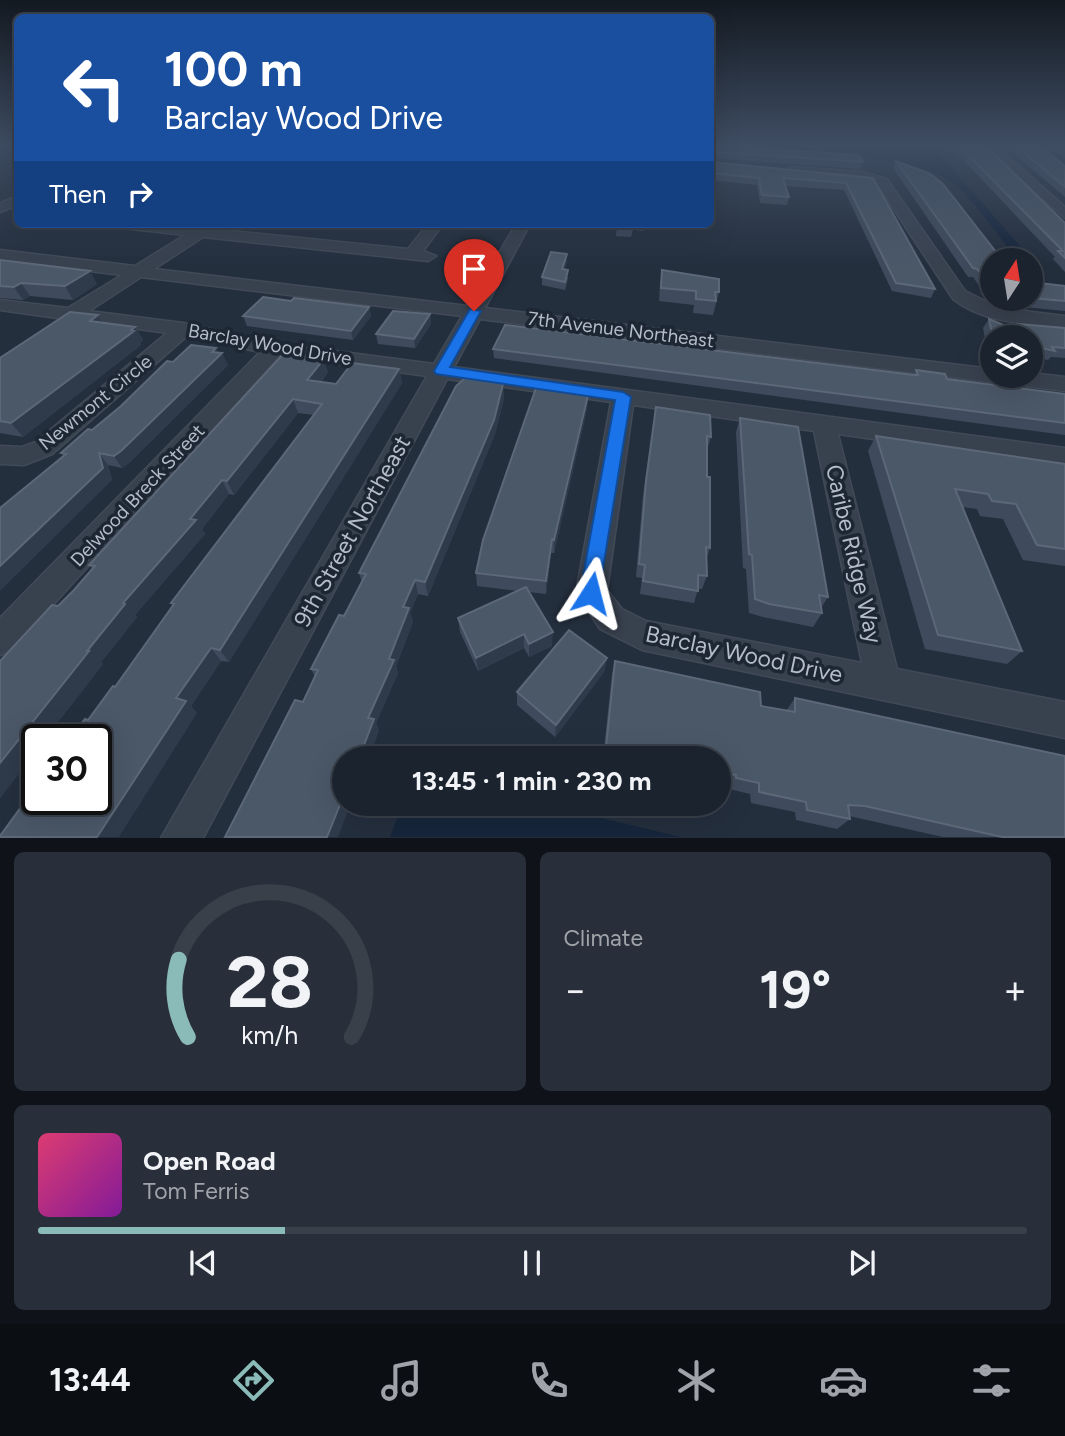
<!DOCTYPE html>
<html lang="en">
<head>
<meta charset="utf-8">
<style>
  :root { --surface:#1b232e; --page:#282f3a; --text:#f1f3f6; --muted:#a0a4aa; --line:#39404a; --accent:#8bbbb9 }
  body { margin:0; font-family:Figtree,sans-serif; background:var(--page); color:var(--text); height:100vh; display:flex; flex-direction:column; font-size:26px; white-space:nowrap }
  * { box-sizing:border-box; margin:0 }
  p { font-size:23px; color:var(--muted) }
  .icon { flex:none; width:38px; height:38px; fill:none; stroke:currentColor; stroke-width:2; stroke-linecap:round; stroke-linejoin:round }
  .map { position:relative; height:838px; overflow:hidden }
  .details { display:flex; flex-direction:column; gap:14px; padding:14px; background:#0f1319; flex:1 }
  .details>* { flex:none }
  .top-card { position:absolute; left:14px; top:14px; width:700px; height:214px; border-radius:10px; box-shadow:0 7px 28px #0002,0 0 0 2px var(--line); background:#1a4fa0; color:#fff; overflow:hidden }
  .needle { width:46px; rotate:12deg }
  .tools { position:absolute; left:980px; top:248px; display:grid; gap:14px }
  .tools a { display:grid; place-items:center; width:63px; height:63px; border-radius:50%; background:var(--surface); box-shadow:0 7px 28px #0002,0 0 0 2px var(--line); font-size:35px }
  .speed { position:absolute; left:21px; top:724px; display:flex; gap:14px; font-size:35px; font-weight:700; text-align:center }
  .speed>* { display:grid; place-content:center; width:91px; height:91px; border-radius:50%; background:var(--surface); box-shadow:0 7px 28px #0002,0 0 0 2px var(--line); line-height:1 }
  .speed .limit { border:4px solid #111; border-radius:10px; background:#fff; color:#111 }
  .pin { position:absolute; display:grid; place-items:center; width:60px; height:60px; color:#fff; margin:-72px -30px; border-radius:50% 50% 50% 0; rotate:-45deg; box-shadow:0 0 7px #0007 }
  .pin .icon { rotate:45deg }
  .me { position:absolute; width:77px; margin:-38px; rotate:9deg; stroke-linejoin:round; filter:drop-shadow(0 0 5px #0008) }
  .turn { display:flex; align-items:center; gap:24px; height:147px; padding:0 35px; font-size:32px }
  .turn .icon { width:91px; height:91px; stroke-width:2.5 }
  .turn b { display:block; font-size:49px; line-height:60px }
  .then { display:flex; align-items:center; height:66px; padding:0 35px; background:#0003; gap:14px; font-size:26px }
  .big { font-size:52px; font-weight:700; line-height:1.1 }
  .details .tile { flex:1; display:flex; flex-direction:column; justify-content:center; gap:10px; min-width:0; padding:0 24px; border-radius:10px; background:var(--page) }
  .details .dial { align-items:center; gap:0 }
  .dial svg { height:182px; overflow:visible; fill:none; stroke:var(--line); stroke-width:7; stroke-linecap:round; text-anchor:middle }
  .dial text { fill:var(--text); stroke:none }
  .song { display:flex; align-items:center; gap:21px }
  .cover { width:84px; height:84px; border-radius:10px; background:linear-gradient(135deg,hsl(340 70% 55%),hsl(290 70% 35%)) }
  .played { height:7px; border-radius:4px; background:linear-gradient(90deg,var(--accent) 25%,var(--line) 25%) }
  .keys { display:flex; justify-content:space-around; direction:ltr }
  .heat { display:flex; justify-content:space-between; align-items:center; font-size:38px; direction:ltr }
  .details .tiles { flex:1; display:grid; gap:14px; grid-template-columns:1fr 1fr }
  .tile:last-child { grid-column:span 2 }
  .trip { position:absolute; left:332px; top:746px; width:399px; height:70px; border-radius:35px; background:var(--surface); box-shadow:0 7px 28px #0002,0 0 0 2px var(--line); font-weight:700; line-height:70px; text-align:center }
  .dock { display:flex; height:112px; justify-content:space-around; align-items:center; background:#0b0e12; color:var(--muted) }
  .dock .icon { width:49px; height:49px }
  .dock .current { color:var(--accent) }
  .dock b { font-size:32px; color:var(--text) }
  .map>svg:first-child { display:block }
</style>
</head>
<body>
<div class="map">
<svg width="1065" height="838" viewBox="0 0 1065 838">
  <rect width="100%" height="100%" fill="#242f3e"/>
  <path fill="#17263c" d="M724,147H933L1044,273L1046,279L1031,276V261H1019C1002,241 971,196 952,182C910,151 779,151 724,147Z
    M403,803H538L681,837H390Z"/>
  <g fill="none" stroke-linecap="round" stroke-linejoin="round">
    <defs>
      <path id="minor" d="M985,147H997L1065,207V218Z
        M1052,147H1065V156Z
        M793,167L863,172L887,179L965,291L999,308L1065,316V328C1026,323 985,324 953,299L878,185L862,180L789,174V168Z
        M18,196V205L0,212V203Z
        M116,224L197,227L205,225L212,229L408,249L428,224H443L423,251L436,256L428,261L203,237L154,269L468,306L516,224H530L485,308L992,369V376H1031V373L1065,377V391L480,319L454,367L1065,448V466L838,434L897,669L1065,702V738L642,650L600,629L576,593L611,402L447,379L203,838H161L427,376L279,356L11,651L0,655V618L260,352L187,336L52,454L24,465L0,464V446L22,447L36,442L167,333L75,320L66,324L57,318L0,310V300L68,308L122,275L0,260V250L135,266L185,235L123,228ZM141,277L462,316L434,364L274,343L183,323L89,311ZM633,405L814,431L862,663L646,621L622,609L607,590Z"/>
    </defs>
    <use href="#minor" stroke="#414a57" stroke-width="3"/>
    <use href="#minor" fill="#38414e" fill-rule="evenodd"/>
  </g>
  <path fill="#3f4b5c" d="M710,147L863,162L861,169L710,158Z
    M951,147H987L1065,223V272L1053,259L1055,257Z
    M1006,147H1041L1065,166V197Z
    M896,161L992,261V299H1031V282L1065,286V311L1003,305L989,300L973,277H968L893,168Z
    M710,162L873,178L935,289L931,298L892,291L844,190L785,186L789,197L787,205L760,203L757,185L710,180Z
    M617,224H645L644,231L633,230L631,237L616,236Z
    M0,260L97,284L73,300L30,296L23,300L0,298Z
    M567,262L564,270L568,278L565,290L542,285V277Z
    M662,270L719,292L713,315L693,313L694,305L659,301L660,283Z
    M291,301L369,307L371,316L353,340L247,326L243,316Z
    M430,314L431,324L415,348L378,344L376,334Z
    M98,315L102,322L135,327L143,340L140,342L141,345L23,437L0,433V358Z
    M989,319L1014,330L1018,324L1065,328V358L1051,357L1048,360L1031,357V338H992V349L987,348L983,328Z
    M493,349L914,375L916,370L947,379L1065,394V435L494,358Z
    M218,353L228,365L129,463L122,468L108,465L112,480L64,456L61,453L92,430L173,362Z
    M284,353L328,372L321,382L336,384L399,369L402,383L229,662L221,661L191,706L197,713L88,720L115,687L173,605L171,603L314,415L298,413L234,495L229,494L202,529L205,534L135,615L137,617L101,662L103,664L44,740H37V750L0,798V661L74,590L93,569L89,565Z
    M503,384L504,398L495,434L428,596L418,594L410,613L413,622L396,666L398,673L376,723L379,731L303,702L315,677L311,669L344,616L362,582L359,573Z
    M588,395L587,409L554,553H551L546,594L529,592L552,646L529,657L524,648L478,671L460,632L458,618L518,591L477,586L476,573Z
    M656,407L711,437L707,450L710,548L707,557V576L702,589H698L694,603L640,594L642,578L636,577L643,495Z
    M740,418L828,597L821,608L822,613L813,627L763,617L749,613L746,569L743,568L736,432Z
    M876,436L1065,464V566L1023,560L1003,519L980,516L977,509L962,507L1022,651L1007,664L925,649L868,451Z
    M607,658L604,672L555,737L517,705V692Z
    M615,661L761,706L786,711L795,698L1065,837H943L849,816L850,819L837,829L796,820L795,812L751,803L750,794L729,789V786L719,784V758H603L612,674Z"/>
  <path fill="#2f3b4b" d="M567,254V262L562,277V269Z
    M90,271L97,284L73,300L65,286Z
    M21,283L30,296L23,300L14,287Z
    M369,307L371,316L353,340L351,331Z
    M430,314L431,324L415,348L414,339Z
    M98,315L106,329L90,321Z
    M135,327L143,340L140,342L141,345L23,437L11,423Z
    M216,348L219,356L222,353L228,365L129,463L122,468L114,456Z
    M324,359L328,372L312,393L307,380Z
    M399,369L402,383L229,662L220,650Z
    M503,384L504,398L495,434L428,596L425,582Z
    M588,395L587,409L554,553V540Z
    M293,399L298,413L234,495L227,481Z
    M99,453L108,465L112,480L0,591V566Z
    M222,480L229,494L202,529L205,534L135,615L137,617L101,662L103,664L44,740H37V750L0,798V763L123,603Z
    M552,539L551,553L546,594V581Z
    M415,580L418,594L410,613L413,622L396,666L398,673L376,723L379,731L369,758H359L368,718L389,659L403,607Z
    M553,632L552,646L529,657V644Z
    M524,634V648L478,671L476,658Z
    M211,648L221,661L191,706L197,713L119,837H97L176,698Z
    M607,658L604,672L555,737L556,725Z
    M345,792V803H351L338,837H327Z"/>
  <path fill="#4b5868" stroke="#5c6777" stroke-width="2" d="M710,147H738L859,155L863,162L711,152L710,155Z
    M960,147H987L1065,223V258L1058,251H1063Z
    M1017,147H1041L1065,166V187Z
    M896,161L930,174L943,184L1003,261H992V289L977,269L973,268Z
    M710,162L873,178L935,289L896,283L846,183L783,178L789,197L762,195L759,178L710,173Z
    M617,224H633L632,229L616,228Z
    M551,252L567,254L562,269L568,270L565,282L542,277Z
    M0,260L90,271L65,286L21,283L14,287L0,286Z
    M662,270L719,279V292H715L716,301L696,299V291L661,288Z
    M1031,282L1065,286V301L1031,298Z
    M263,297L291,301L294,298L369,307L351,331L243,316Z
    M393,311L430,314L414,339L376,334Z
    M70,312L98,315L90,321L135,327L131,330L134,331L11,423L0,421V358Z
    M989,319L1025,334L1018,324L1065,328V348L1052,347L1055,351L1031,346V338H993Z
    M505,325L915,375H918L916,370L945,374L947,379L1065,394V423L493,349Z
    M191,345L216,348L212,352L222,353L121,451L114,456L99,453L103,468L0,566V508L66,454L61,453L88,429L92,430L121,406L167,361L173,362Z
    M284,353L324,359L307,380L336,384L352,363L399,369L220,650L211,648L176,698L186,701L97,837H0V836L37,785V800H96V740H69L85,719L88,720L113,686L115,687L174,604L171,603L322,404L293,399L227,481L222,480L190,519L196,520L123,603L125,604L87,651H89L0,763V661L52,605L58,606L74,590L95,566L89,565Z
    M465,378L499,383L503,384L494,420L425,582L415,580L403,607L409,608L389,659L394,660L368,718L374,719L359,758H345V792L327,837H225L295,700L303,702L318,670L311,669L339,615L344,616L354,597L366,574L359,573L456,386Z
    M536,388L588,395L554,540L552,539L546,581L476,573L483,540Z
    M656,407L710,415L711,437L707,436V477H710V548L706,547L707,576L698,575V591L643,581L645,565L639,564L646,481Z
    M740,418L798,427L828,597L819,595L822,613L769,604L755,599L752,555L749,554Z
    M876,436L1065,464V549L1037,545L1016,504L992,501L988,494L955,489L1022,651L938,635Z
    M526,587L553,632L529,644L524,634L476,658L458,618Z
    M569,630L607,658L556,725L517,692Z
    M615,661L760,692L761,706L795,712V698L1065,756V837H1002L865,806L848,805L850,819L807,810L806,802L759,792V783L736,778V775L719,772V758H656L606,747Z"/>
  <linearGradient id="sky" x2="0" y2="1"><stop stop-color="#141a22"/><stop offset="0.55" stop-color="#3f4d63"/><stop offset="1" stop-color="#3f4d63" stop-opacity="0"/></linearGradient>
  <rect width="1065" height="265" fill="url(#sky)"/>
  <path fill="#1a73e8" stroke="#114b97" stroke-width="2" d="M470,309L481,311L450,367L623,392L631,397L598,599L591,602L583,599L580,593L615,400L436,374L434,371Z"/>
  <g text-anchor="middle" stroke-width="7" stroke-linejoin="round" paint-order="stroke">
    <g font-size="19" fill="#b4bcc9" stroke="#1d2633">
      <text transform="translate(621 329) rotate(7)" y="7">7th Avenue Northeast</text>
      <text transform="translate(270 344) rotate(10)" y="7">Barclay Wood Drive</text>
      <text transform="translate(95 402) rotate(-39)" y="7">Newmont Circle</text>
      <text transform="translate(137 495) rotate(-47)" y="7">Delwood Breck Street</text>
    </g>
    <g font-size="23" fill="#b4bcc9" stroke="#1d2633">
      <text transform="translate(352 531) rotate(-61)" y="8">9th Street Northeast</text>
      <text transform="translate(854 554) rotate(77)" y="8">Caribe Ridge Way</text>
      <text transform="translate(744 654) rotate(12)" y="8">Barclay Wood Drive</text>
    </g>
  </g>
</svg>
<div class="tools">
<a><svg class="needle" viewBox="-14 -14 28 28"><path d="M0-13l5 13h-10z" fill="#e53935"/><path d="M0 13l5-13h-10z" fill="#a0a4aa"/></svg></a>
<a><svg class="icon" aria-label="layers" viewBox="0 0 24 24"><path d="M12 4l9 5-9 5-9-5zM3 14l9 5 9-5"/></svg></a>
</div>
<div class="speed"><div class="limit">30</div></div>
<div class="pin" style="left:474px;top:311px;background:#d93025"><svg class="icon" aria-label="arrive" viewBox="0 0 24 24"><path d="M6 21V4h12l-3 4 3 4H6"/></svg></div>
<svg class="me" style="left:591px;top:593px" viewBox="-20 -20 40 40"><path d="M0-17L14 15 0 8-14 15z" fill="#1a73e8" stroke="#fff" stroke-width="4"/></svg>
<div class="trip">13:45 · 1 min · 230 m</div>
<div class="top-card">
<div class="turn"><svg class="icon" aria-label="left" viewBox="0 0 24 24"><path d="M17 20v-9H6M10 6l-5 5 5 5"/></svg><div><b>100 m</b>Barclay Wood Drive</div></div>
<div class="then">Then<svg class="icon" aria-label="right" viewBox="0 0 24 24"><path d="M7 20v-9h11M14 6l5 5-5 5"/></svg></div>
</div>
</div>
<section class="details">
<div class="tiles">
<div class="tile dial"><svg viewBox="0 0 100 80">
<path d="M14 69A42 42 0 1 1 86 69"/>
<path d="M14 69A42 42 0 0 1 10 35" stroke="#8bbbb9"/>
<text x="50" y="56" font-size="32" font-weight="700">28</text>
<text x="50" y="72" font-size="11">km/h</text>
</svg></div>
<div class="tile"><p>Climate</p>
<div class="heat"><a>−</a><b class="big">19°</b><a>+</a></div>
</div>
<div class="tile">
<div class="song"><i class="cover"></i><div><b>Open Road</b><p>Tom Ferris</p></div></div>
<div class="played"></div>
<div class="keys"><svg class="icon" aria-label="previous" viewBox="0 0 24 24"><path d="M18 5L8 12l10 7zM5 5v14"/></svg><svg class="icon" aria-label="pause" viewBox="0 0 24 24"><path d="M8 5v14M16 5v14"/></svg><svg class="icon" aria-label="next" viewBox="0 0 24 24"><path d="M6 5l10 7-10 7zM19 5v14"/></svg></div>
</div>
</div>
</section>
<nav class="dock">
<b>13:44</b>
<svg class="icon current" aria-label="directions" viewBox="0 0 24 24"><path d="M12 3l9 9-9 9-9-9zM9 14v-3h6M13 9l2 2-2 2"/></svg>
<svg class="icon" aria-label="music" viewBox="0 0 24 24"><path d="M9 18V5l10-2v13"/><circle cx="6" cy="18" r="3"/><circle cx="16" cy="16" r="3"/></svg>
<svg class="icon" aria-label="phone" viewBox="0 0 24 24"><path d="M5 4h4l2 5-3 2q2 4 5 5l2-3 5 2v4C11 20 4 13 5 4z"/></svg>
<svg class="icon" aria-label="climate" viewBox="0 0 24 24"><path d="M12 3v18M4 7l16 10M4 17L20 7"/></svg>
<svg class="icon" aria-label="car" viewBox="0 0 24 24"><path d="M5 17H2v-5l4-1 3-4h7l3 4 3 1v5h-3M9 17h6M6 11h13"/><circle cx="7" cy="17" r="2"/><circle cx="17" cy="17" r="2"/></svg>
<svg class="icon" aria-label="filters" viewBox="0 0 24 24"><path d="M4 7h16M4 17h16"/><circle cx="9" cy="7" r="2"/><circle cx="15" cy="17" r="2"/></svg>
</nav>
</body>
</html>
